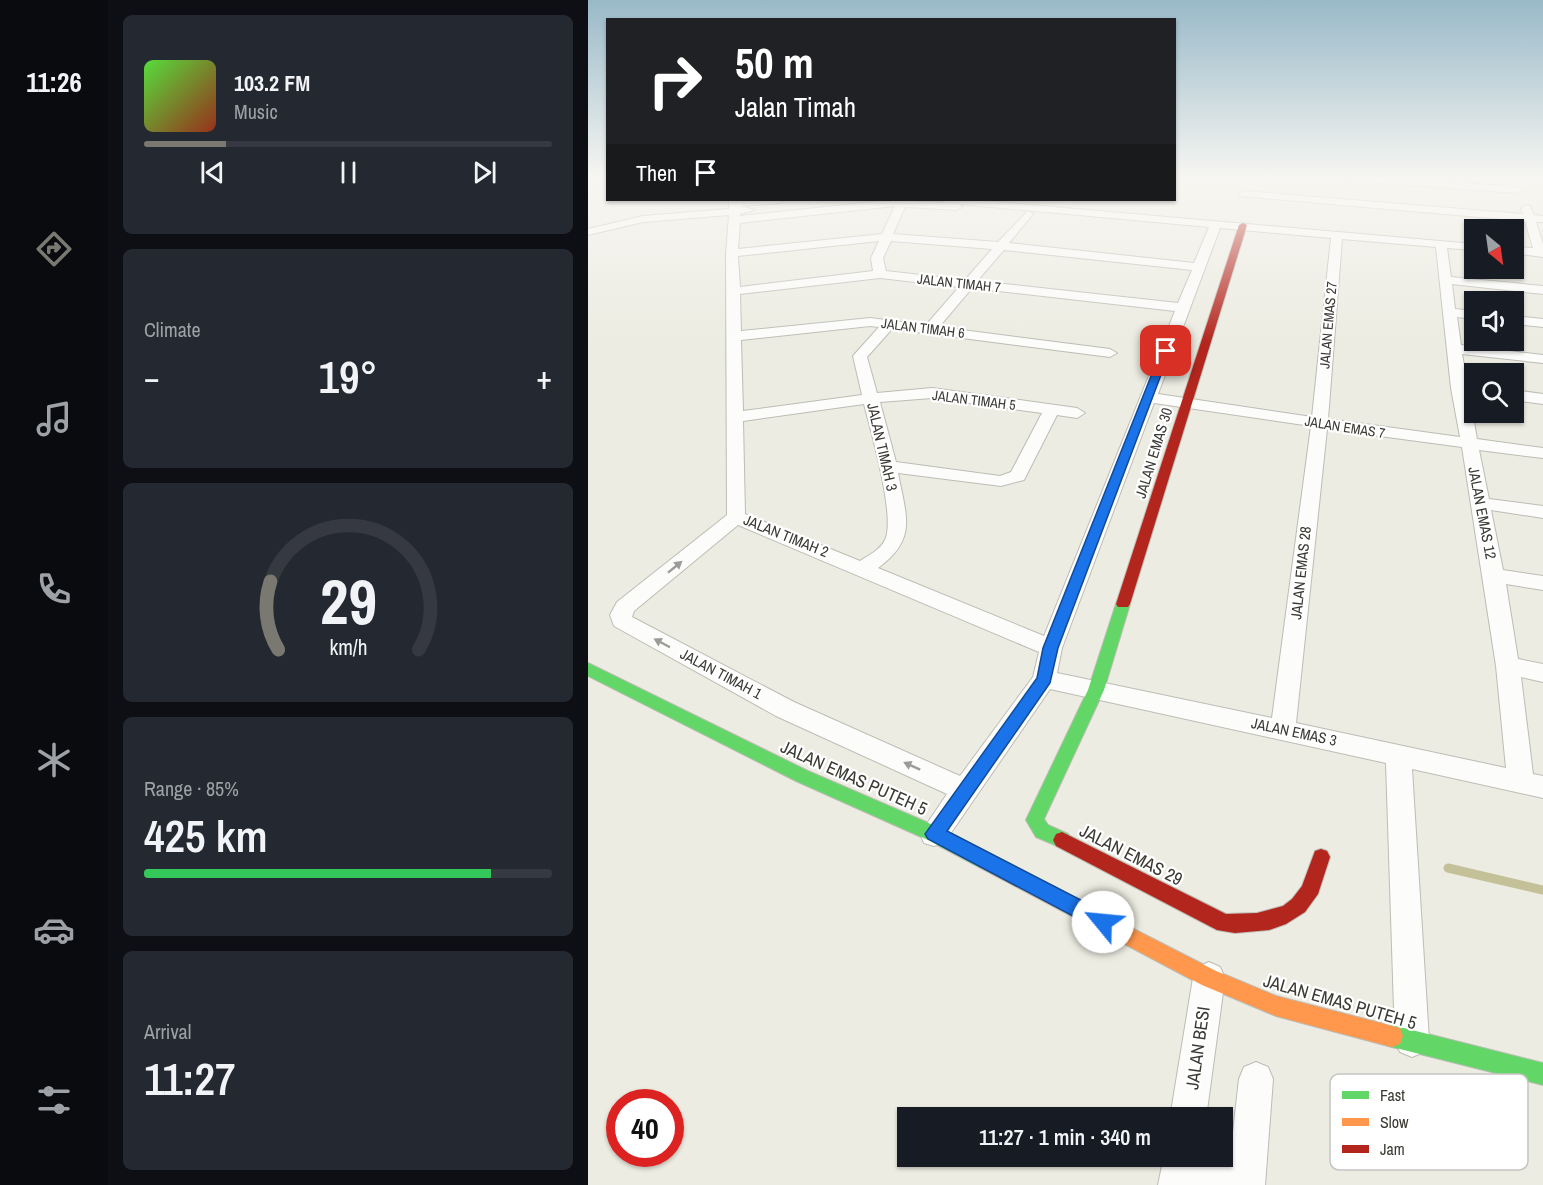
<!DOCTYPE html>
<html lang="en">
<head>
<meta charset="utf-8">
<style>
  :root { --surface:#171b24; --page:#242831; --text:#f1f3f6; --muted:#9ea1a6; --line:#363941; --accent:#797871 }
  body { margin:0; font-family:"Archivo Narrow",sans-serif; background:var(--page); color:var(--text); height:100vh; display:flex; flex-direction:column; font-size:22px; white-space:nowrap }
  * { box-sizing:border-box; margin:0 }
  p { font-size:20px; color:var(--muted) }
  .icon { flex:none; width:33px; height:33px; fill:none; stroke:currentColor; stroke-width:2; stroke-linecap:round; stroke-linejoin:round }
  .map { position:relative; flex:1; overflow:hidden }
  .panel { display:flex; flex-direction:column; gap:15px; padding:15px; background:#0d0f14; width:480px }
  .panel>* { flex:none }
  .hud { position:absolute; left:18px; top:18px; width:570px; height:183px; border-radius:0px; box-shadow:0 2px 4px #0004; background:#202124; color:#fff; overflow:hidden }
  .needle { width:39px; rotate:151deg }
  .fabs { position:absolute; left:876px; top:219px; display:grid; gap:12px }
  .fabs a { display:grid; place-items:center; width:60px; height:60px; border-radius:0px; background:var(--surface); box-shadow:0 2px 4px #0004; font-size:30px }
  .speed { position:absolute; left:18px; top:1089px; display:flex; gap:12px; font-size:30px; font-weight:700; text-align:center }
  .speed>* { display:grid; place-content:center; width:78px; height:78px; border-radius:50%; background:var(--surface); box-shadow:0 2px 4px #0004; line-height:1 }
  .speed .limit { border:9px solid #d22; background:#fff; color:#111 }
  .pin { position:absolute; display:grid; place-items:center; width:51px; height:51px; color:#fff; margin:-26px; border-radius:12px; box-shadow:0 3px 9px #0006 }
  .me { position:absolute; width:66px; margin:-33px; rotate:298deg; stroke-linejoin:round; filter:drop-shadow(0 0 4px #0008) }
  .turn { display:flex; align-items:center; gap:21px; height:126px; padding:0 30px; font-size:27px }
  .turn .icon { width:78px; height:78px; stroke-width:2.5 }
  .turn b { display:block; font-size:42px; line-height:51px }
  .then { display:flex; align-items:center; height:57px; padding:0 30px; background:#0003; gap:12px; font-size:22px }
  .big { font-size:45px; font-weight:600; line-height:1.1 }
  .panel .card { flex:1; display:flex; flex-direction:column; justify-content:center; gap:9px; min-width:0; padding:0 21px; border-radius:9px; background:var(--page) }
  .panel .dial { align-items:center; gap:0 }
  .dial svg { height:156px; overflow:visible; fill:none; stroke:var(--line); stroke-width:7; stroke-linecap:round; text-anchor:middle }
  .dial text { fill:var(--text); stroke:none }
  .song { display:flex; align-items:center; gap:18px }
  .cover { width:72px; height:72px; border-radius:9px; background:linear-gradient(135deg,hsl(110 70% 55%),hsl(10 70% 35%)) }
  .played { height:6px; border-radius:3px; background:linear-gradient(90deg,var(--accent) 20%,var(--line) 20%) }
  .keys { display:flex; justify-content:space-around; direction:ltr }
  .heat { display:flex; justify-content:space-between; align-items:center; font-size:33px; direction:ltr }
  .charge { height:9px; border-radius:4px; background:linear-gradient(90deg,#34c759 85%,var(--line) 0) }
  .trip { position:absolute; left:309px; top:1107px; width:336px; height:60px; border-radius:0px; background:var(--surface); box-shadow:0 2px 4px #0004; font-weight:600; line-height:60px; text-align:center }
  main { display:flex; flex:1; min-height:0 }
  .tabs { display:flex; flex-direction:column; width:108px; justify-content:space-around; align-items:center; background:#090b0e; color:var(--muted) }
  .tabs .icon { width:42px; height:42px }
  .tabs .active { color:var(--accent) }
  .tabs b { font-size:27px; color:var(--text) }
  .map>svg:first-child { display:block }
</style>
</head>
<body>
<main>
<nav class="tabs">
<b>11:26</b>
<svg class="icon active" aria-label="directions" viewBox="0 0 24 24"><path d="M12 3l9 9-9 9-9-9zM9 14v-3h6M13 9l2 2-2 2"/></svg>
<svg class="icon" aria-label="music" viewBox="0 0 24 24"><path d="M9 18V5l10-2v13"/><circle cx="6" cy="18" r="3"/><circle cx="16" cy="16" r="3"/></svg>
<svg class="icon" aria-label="phone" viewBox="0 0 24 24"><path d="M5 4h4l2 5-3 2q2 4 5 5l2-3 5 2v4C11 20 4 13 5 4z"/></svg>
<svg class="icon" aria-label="climate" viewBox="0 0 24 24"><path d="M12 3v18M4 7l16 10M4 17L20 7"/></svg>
<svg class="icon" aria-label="car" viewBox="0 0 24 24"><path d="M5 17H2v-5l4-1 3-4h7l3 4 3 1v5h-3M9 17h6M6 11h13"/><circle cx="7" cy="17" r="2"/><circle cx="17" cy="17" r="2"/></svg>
<svg class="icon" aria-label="filters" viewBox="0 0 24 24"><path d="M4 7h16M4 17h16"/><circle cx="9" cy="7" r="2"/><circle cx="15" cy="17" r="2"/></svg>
</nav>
<section class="panel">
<div class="card">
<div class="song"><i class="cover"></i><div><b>103.2 FM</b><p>Music</p></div></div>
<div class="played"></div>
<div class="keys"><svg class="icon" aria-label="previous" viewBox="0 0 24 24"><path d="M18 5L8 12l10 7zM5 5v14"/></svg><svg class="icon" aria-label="pause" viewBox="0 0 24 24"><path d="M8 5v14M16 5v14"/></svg><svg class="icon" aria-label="next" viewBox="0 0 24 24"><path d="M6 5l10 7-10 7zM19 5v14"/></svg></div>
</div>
<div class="card"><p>Climate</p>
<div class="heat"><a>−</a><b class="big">19°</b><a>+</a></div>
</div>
<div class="card dial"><svg viewBox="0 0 100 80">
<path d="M14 69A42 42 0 1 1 86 69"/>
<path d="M14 69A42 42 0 0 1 10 34" stroke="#797871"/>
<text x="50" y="56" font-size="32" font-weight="700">29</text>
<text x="50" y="72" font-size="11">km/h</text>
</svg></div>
<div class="card"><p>Range · 85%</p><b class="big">425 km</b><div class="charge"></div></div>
<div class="card"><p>Arrival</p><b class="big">11:27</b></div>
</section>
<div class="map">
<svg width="955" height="1185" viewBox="0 0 955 1185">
  <rect width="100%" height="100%" fill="#edece2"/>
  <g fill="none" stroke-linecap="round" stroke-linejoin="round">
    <path stroke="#c4c098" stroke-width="9" d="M860,868L955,890"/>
    <defs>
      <path id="street" d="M5,177H20V184Z
        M746,177H785L930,187L935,190L930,193L751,180Z
        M656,191L935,214L933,208L938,205L942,206L946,215L955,216V222H948L955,244V257L926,253V247L945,248L937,221L652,196L651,194Z
        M141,200H197L192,203L152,206L167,210L152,214V216L304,200L359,203L352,200H386L886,244V250L859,248L863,277L955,286V294L864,284L867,309L886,311V319L869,317L873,345L955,355V363L874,354L889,439L955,448V458L891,450L901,499L955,506V518L903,510L915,570L955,576V590L918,584L930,659L955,664V682L933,677L945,774L955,776V798L824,769L841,1040L836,1052L824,1057L812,1052L807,1040L798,763L462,689L356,843L346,846L336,843L332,834L359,794L188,716L26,626L22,615L29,602L139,515L138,255L141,215L55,222L0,235V229L55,216L141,209ZM371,204L621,227L606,263L421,243L445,214L440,211L410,242L305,234L317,207L369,210L374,207ZM307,206L294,234L150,249L152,223ZM632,228L743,238L724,417L570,394ZM754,239L848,247L863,388L872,437L740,419ZM291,241L283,258L285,271L152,287L150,256ZM303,241L404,249L377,280L298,271L295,258ZM416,250L604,270L590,303L389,281ZM292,278L371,287L338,325L282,318L153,331L152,294ZM384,288L587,311L456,636L290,568C330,539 318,516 310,473L413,486L436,480L469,415L489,418L497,413L489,408L344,388L289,393L279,357L304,329L522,357L529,353L522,349L351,327ZM282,326L291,327L265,356L274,395L155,411L153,340ZM344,398L454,413L423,472L412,476L308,462L292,402ZM566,403L723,426L684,718L469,673L474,648ZM276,404C283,431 308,518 297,540C292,550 281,555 272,561L157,514L155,421ZM739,429L874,447L908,666L918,768L708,723ZM150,525L451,652L445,677L372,776L206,702L44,617L46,611Z
        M926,316L955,319V327L926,324Z
        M926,390L955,394V404L926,400Z
        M621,962L632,967L637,978L618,1118H582L605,978L610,967Z
        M668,1062L680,1067L685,1079L677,1185H570L576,1156L642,1158L651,1079L656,1067Z"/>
      <path id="fast" d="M535,599L542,604L516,690L456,819L460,825L480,834L483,840L480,846L474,848L448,837L438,820L500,690L528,604Z
        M0,663L220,771L352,828L403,855L406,861L403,867L397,869L391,867L340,840L208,781L0,676Z
        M804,1025L955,1063V1085L804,1047L796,1044L793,1036L796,1028Z"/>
      <path id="slow" d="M397,853L628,971L688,996L812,1028L815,1036L812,1044L804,1047L688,1016L614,985L391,867L388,861L391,855Z"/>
      <path id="jam" d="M655,223L659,225L542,604L540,607H530L528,604L651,225Z
        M474,832L638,914L669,913L695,906L704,899L714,886L727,851L733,849L739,851L742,857L730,894L717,912L698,924L681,930L647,933L629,930L468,846L465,840L468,834Z"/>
    </defs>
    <use href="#street" stroke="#bdbcb5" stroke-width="2"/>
    <use href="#fast" stroke="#bdbcb5" stroke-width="2"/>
    <use href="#slow" stroke="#bdbcb5" stroke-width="2"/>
    <use href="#jam" stroke="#bdbcb5" stroke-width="2"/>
    <use href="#street" fill="#fcfcfb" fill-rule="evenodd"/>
    <use href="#fast" fill="#63d668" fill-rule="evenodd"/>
    <use href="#slow" fill="#ff974d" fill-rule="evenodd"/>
    <use href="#jam" fill="#b3261e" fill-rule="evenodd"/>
  </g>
  <defs><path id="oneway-solid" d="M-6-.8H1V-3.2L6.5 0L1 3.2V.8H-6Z" transform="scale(1.5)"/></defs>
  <g fill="#9c9b98">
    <use href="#oneway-solid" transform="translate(87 567) rotate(-39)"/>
    <use href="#oneway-solid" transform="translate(74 643) rotate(-152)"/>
    <use href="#oneway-solid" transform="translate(324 766) rotate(-156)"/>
  </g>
  <linearGradient id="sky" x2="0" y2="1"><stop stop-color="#99b9c8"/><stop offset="0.52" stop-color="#f7f6f2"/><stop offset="1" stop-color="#f7f6f2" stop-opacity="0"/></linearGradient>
  <rect width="955" height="342" fill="url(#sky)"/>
  <path fill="#1a73e8" stroke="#114b97" stroke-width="1.5" d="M578,348L582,351L470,648L462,683L359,831L522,915L525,922L522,929L515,932L340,839L337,834L449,678L455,648L573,351Z"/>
  <g text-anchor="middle" stroke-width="4.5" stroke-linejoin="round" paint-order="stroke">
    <g font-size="14" fill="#3b3a34" stroke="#fff">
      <text transform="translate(371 283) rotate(6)" y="5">JALAN TIMAH 7</text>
      <text transform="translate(740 325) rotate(-85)" y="5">JALAN EMAS 27</text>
      <text transform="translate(335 328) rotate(7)" y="5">JALAN TIMAH 6</text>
      <text transform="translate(386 400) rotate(7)" y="5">JALAN TIMAH 5</text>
      <text transform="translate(757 427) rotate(9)" y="5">JALAN EMAS 7</text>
    </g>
    <g font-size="15" fill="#3b3a34" stroke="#fff">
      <text transform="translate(294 447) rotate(77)" y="5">JALAN TIMAH 3</text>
      <text transform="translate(566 453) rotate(-73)" y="5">JALAN EMAS 30</text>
      <text transform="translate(894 513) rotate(79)" y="5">JALAN EMAS 12</text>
      <text transform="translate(198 536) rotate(22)" y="5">JALAN TIMAH 2</text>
      <text transform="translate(713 573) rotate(-84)" y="5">JALAN EMAS 28</text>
      <text transform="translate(133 674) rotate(28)" y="5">JALAN TIMAH 1</text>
      <text transform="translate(706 732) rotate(12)" y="5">JALAN EMAS 3</text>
    </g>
    <g font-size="18" fill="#3b3a34" stroke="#fff">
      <text transform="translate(266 778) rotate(24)" y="6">JALAN EMAS PUTEH 5</text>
      <text transform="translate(543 855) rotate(27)" y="6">JALAN EMAS 29</text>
      <text transform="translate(752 1002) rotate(16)" y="6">JALAN EMAS PUTEH 5</text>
      <text transform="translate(610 1048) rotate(-82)" y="6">JALAN BESI</text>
    </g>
  </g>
  <rect x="742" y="1074" width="198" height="96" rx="9" fill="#fff" stroke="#c4c4c2" stroke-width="1.5"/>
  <rect x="754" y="1091" width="27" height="8" fill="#63d668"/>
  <rect x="754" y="1118" width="27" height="8" fill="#ff974d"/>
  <rect x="754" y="1145" width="27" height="8" fill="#b3261e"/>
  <g font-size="16" fill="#3b3a34">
    <text x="792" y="1101">Fast</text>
    <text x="792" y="1128">Slow</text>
    <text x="792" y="1155">Jam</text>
  </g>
</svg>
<div class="fabs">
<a><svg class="needle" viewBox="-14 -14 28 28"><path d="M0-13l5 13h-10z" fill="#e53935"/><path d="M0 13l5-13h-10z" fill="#9ea1a6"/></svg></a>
<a><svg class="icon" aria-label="sound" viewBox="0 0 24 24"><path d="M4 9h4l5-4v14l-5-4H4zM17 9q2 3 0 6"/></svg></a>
<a><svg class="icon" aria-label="search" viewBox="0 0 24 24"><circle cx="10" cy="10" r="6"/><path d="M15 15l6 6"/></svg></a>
</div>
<div class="speed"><div class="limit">40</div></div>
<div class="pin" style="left:578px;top:351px;background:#d93025"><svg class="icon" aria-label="arrive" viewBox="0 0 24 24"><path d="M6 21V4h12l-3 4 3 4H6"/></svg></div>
<svg class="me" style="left:515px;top:922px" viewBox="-20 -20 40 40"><circle r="19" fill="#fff"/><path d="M0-13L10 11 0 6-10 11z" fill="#1a73e8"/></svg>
<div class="trip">11:27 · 1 min · 340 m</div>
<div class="hud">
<div class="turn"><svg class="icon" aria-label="right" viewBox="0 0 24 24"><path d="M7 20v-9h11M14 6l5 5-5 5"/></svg><div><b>50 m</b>Jalan Timah</div></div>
<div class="then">Then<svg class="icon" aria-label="arrive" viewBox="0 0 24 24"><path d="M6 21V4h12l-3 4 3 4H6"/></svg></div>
</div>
</div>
</main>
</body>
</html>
